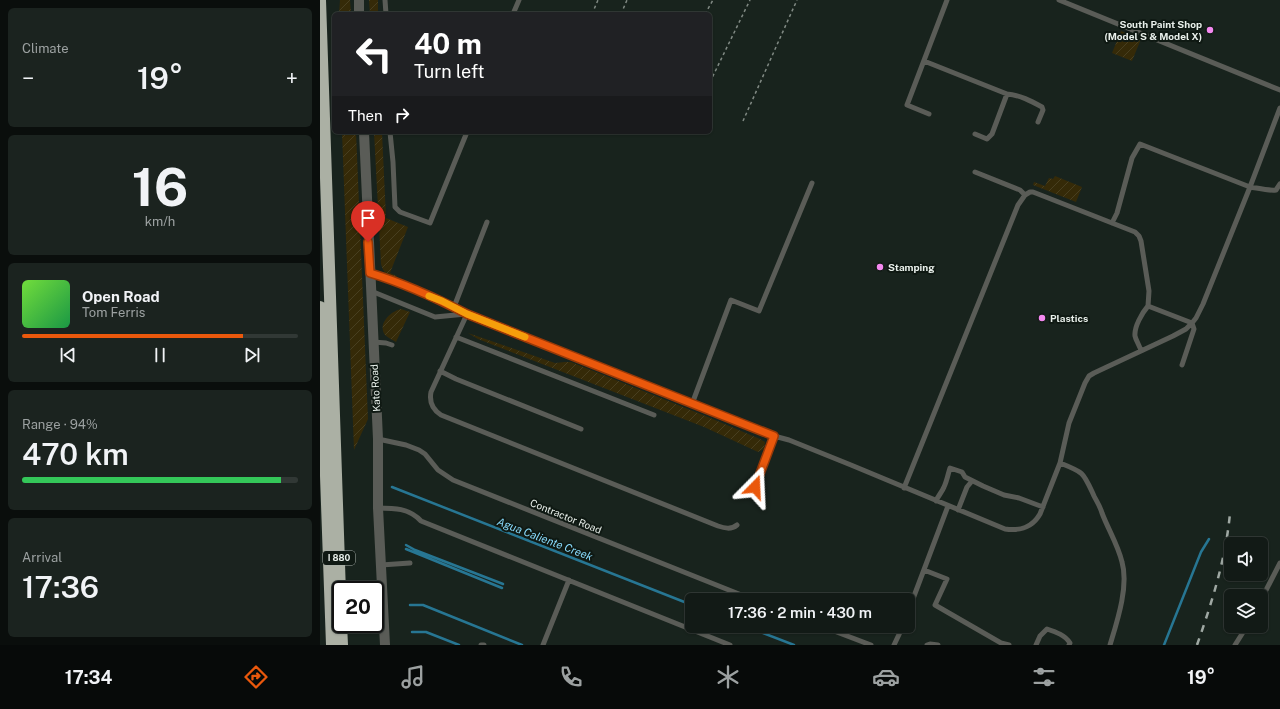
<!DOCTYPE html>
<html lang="en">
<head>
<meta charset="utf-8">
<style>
  :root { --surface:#121a16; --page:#1b231f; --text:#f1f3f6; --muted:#9ca1a1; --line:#313835; --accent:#ea580c }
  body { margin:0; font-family:"Public Sans",sans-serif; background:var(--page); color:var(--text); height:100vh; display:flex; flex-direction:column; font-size:15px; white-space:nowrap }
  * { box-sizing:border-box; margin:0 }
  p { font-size:13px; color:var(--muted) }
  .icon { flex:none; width:22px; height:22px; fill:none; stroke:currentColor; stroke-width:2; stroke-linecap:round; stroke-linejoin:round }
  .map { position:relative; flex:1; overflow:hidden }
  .details { display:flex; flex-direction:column; gap:8px; padding:8px; background:#0a0e0c; width:320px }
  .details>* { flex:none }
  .guide { position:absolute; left:12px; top:12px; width:380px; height:122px; border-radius:6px; box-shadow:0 1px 3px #0004,0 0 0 1px var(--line); background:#202124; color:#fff; overflow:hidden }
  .fabs { position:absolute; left:904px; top:537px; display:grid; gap:8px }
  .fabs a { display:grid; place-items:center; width:44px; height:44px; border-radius:6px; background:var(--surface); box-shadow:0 1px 3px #0004,0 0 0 1px var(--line); font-size:20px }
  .speed { position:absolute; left:12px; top:581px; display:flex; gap:8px; font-size:20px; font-weight:700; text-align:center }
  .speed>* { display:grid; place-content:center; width:52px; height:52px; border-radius:50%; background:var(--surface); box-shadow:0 1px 3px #0004,0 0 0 1px var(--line); line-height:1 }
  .speed .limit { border:2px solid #111; border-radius:6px; background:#fff; color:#111 }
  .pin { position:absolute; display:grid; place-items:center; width:34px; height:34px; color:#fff; margin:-41px -17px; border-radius:50% 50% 50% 0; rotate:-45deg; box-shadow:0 0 4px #0007 }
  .pin .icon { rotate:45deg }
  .me { position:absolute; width:44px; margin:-22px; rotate:21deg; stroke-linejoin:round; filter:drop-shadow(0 0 3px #0008) }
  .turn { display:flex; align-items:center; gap:14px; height:84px; padding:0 16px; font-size:18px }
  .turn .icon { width:52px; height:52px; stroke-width:2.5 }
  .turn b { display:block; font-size:28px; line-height:34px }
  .then { display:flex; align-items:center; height:38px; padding:0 16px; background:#0003; gap:8px; font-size:15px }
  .big { font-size:30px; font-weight:600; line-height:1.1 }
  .details .tile { flex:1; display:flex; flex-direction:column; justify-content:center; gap:6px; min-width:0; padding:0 14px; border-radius:6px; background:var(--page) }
  .details .dial { align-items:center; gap:0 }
  .dial b { font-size:52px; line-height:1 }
  .song { display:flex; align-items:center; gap:12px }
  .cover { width:48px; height:48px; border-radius:6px; background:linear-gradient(135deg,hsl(100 70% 55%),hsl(140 70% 35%)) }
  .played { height:4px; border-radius:2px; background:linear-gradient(90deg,var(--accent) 80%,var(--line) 80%) }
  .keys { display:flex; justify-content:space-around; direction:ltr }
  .heat { display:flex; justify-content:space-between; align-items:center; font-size:22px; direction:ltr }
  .charge { height:6px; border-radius:3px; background:linear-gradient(90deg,#34c759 94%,var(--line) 0) }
  .trip { position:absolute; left:365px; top:593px; width:230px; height:40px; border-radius:6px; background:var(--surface); box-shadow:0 1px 3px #0004,0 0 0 1px var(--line); font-weight:600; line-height:40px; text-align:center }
  .tabs { display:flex; height:64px; justify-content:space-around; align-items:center; background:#070a09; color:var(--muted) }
  .tabs .icon { width:28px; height:28px }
  .tabs .active { color:var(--accent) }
  .tabs b { font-size:18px; color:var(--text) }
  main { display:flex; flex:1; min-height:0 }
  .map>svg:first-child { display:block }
</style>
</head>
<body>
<main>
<section class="details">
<div class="tile"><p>Climate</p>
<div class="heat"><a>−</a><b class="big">19°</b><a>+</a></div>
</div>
<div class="tile dial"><b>16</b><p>km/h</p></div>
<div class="tile">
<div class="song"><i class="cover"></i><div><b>Open Road</b><p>Tom Ferris</p></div></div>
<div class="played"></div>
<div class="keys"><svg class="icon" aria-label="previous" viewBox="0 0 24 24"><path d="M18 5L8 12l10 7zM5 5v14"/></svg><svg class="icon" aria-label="pause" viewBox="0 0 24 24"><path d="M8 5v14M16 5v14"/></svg><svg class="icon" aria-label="next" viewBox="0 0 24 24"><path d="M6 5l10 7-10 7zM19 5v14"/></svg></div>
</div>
<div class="tile"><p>Range · 94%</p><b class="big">470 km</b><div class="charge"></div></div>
<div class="tile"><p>Arrival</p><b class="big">17:36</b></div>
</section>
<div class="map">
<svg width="960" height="645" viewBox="0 0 960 645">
  <defs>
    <pattern id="garden-furrows" width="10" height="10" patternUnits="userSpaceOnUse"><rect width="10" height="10" fill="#352a08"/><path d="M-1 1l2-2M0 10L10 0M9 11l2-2" fill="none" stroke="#483f20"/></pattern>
  </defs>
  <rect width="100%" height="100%" fill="#18231d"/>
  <path fill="url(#garden-furrows)" d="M20,0H30L31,14H19Z
    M49,0H58V14H50Z
    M801,31L821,39L812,61L792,53Z
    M22,132H36L48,419L34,450Z
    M54,132H62L66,218L88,227L70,273L77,276L75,279C67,276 63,272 61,264Z
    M735,176L762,187L756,202L713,185L714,182L725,186L729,178L733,179Z
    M81,309L90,312L76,342C73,340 68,338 65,335C57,324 71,311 81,309Z
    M148,333L235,363L245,362H251L388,417L440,439L445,442L444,449L438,452L384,427L158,339Z"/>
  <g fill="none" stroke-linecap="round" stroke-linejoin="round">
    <path stroke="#277693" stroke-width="2.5" d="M72,487L372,605
      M86,545L95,550L183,584
      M86,549L182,588
      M90,605H103L202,645
      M425,626L474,645
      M92,632H106L139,645
      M844,645L881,552L889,539"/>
    <path stroke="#818a84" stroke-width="1.5" stroke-dasharray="3 3" stroke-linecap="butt" d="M272,14L278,0
      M301,14L307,0
      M385,14L393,0
      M390,82L430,0
      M423,121L477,0"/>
    <path stroke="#5a5c57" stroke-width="5" d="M65,0L66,14
      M739,0L960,90
      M193,14L199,0
      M604,61L687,94C700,95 711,101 722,107L723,110L718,122
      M609,114L587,105L627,0
      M70,132L73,162L75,207L80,212L110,223L147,132
      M655,134L667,139L672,134L687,94
      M792,223L797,213L812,158L820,144L930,187C937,188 949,191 956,190L960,184
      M50,273C83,283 116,298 147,314L454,436L469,440L531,465L685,529C700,531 712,528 720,514L740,463L749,423L765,383L769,376L774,373L853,336L866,329L872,323L828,306L829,291L821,241L819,236L815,232L713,192H710L705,195L700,190L655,172
      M51,291L115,317L146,314
      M134,307L167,222
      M147,314L111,392C109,402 112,409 121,415L398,526C404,528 411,530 417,525
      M136,337L334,415
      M53,342L66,343L72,345
      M821,351C820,346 816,341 815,336C814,327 822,313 828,306
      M862,365L874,329L872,323L876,318L883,304L930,187L960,108
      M120,371L136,379L261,429
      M372,404L411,300L439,311L492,183
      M58,439L86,445L99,450L105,454L118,470L133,480L434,600
      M740,463C765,473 763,472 774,496C777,502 780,506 782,513C788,529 798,545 802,562C809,586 797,622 790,645
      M435,487L454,436
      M584,488L698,205L705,195
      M616,501C618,496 622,492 624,487C627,481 628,474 630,468L642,472L645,477L663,486L684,495L699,498L723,507
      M58,508C74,508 89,508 101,521L410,645
      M638,510L647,487L652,481
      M61,565L90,563
      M604,570L627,579L615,605L681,643L689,645
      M941,600L960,563
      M588,612L628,506
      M501,626L551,645
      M161,645H164
      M223,645L249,580
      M574,645L583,626
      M607,645L610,644L618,645
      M716,645L720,636L727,629C736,632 745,635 750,643L749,645
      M915,645L927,626"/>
    <path stroke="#5a5c57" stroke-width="10" d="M39,0V14
      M44,132L58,439V508L65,645"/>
    <path stroke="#abb0a4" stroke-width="12" d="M0,0L21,623
      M0,307L12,645
      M21,624L22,645"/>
    <path stroke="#9fa8a3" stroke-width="2.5" stroke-dasharray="7 7" stroke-linecap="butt" d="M877,645C892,602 906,558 910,513"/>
  </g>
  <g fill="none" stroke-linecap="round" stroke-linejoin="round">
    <defs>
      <path id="route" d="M48,242L50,273C83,283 116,298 147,314L454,436L435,487"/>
    </defs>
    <use href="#route" stroke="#983908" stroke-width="10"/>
    <use href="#route" stroke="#ea580c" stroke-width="7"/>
    <path stroke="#f59e0b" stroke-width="7" d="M109,296L122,301L147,314L205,337"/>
  </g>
  <g fill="#f489f0" stroke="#0f1913" stroke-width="1.5">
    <circle cx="890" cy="30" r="4"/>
    <circle cx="560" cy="267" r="4"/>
    <circle cx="722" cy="318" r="4"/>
  </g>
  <g text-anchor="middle" stroke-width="4" stroke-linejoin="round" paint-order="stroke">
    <rect fill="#0f1913" stroke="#a7afaa" stroke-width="1" x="3" y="551" width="32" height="14" rx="3"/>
    <g font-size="9" font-weight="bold" fill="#e8efea">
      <text x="19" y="561">I 880</text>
    </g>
    <g font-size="10" font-weight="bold" fill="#e8efea" stroke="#0f1913" text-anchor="start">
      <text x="882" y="28" text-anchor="end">South Paint Shop<tspan x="882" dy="12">(Model S &amp; Model X)</tspan></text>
      <text x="568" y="271">Stamping</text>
      <text x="730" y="322">Plastics</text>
    </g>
    <g font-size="10" fill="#e8efea" stroke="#0f1913">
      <text transform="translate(55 388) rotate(-93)" y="4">Kato Road</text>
      <text transform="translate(246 516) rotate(22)" y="4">Contractor Road</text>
    </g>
    <g font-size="11" font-style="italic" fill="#88dafc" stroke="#0f1913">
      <text transform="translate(225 539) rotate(21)" y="4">Agua Caliente Creek</text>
    </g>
  </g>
</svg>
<div class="fabs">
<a><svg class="icon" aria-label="sound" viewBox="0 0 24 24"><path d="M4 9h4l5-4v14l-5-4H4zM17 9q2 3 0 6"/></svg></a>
<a><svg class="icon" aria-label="layers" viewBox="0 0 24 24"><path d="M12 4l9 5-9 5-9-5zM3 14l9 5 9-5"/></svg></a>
</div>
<div class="speed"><div class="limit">20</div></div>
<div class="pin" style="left:48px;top:242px;background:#d93025"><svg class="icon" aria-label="arrive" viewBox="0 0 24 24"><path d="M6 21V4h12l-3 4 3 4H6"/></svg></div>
<svg class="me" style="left:435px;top:487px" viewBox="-20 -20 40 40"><path d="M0-17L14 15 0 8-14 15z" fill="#ea580c" stroke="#fff" stroke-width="4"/></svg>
<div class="trip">17:36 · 2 min · 430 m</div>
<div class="guide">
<div class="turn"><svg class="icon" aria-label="left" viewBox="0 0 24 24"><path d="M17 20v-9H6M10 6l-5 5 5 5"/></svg><div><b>40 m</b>Turn left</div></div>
<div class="then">Then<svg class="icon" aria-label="right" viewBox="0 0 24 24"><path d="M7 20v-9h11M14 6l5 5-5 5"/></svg></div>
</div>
</div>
</main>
<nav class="tabs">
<b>17:34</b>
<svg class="icon active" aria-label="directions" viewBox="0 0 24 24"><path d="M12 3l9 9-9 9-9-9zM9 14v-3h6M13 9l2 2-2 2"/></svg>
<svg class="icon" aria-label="music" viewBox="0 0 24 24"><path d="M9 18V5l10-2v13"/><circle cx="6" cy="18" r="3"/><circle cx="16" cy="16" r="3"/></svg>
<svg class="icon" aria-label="phone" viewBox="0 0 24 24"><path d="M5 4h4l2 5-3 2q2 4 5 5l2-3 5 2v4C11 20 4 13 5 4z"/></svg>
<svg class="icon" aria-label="climate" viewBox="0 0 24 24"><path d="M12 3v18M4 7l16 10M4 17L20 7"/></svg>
<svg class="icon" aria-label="car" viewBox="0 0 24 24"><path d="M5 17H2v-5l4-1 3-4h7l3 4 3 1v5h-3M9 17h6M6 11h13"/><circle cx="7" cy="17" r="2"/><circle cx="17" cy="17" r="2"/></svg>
<svg class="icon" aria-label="filters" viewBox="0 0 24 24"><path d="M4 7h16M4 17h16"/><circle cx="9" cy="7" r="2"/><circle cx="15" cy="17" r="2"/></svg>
<b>19°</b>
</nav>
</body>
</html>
